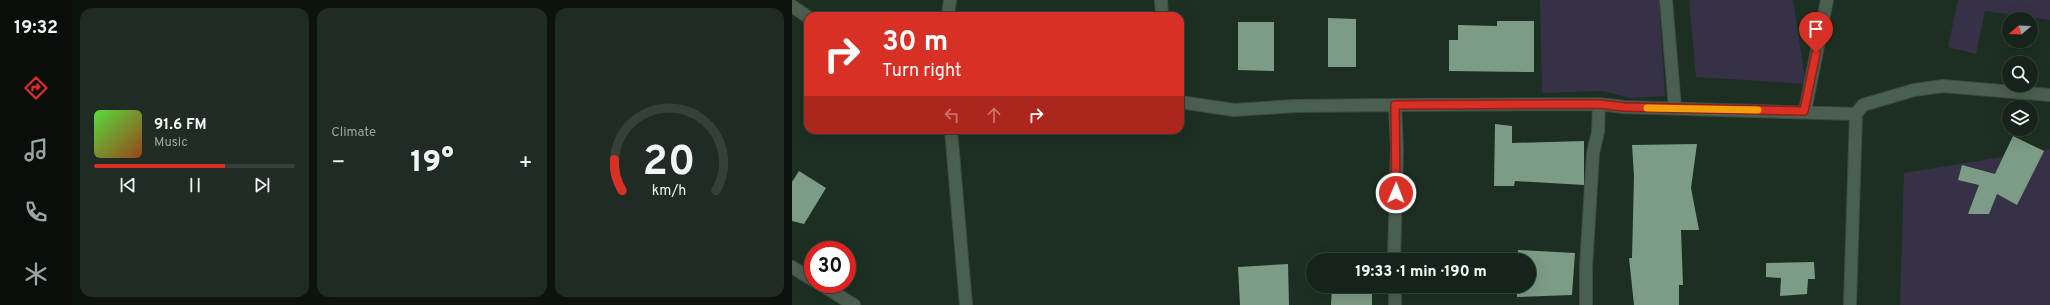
<!DOCTYPE html>
<html lang="en">
<head>
<meta charset="utf-8">
<style>
  :root { --surface:#16231a; --page:#1f2b23; --text:#f1f3f6; --muted:#9ea4a2; --line:#354039; --accent:#d93025 }
  body { margin:0; font-family:Overpass,sans-serif; background:var(--page); color:var(--text); height:100vh; display:flex; flex-direction:column; font-size:15px; white-space:nowrap }
  * { box-sizing:border-box; margin:0 }
  p { font-size:13px; color:var(--muted) }
  .icon { flex:none; width:22px; height:22px; fill:none; stroke:currentColor; stroke-width:2; stroke-linecap:round; stroke-linejoin:round }
  .map { position:relative; flex:1; overflow:hidden }
  .sheet { display:flex; flex-direction:column; gap:8px; padding:8px; background:#0c130e; width:720px }
  .sheet>* { flex:none }
  .hud { position:absolute; left:12px; top:12px; width:380px; height:122px; border-radius:12px; box-shadow:0 4px 16px #0002,0 0 0 1px var(--line); background:#d93025; color:#fff; overflow:hidden }
  .needle { width:26px; rotate:251deg }
  .tools { position:absolute; left:1210px; top:12px; display:grid; gap:8px }
  .tools a { display:grid; place-items:center; width:36px; height:36px; border-radius:50%; background:var(--surface); box-shadow:0 4px 16px #0002,0 0 0 1px var(--line); font-size:20px }
  .speed { position:absolute; left:12px; top:241px; display:flex; gap:8px; font-size:20px; font-weight:700; text-align:center }
  .speed>* { display:grid; place-content:center; width:52px; height:52px; border-radius:50%; background:var(--surface); box-shadow:0 4px 16px #0002,0 0 0 1px var(--line); line-height:1 }
  .speed .limit { border:6px solid #d22; background:#fff; color:#111 }
  .pin { position:absolute; display:grid; place-items:center; width:34px; height:34px; color:#fff; margin:-41px -17px; border-radius:50% 50% 50% 0; rotate:-45deg; box-shadow:0 0 4px #0007 }
  .pin .icon { rotate:45deg }
  .me { position:absolute; width:44px; margin:-22px; rotate:1deg; stroke-linejoin:round; filter:drop-shadow(0 0 3px #0008) }
  .turn { display:flex; align-items:center; gap:14px; height:84px; padding:0 12px; font-size:18px }
  .turn .icon { width:52px; height:52px; stroke-width:2.5 }
  .turn b { display:block; font-size:28px; line-height:34px }
  .lanes { display:flex; align-items:center; height:38px; padding:0 12px; background:#0003; justify-content:center; gap:20px; direction:ltr }
  .lanes .off { opacity:.35 }
  .big { font-size:30px; font-weight:800; line-height:1.1 }
  .sheet .widget { flex:1; display:flex; flex-direction:column; justify-content:center; gap:6px; min-width:0; padding:0 14px; border-radius:12px; background:var(--page) }
  .sheet .dial { align-items:center; gap:0 }
  .dial svg { height:104px; overflow:visible; fill:none; stroke:var(--line); stroke-width:7; stroke-linecap:round; text-anchor:middle }
  .dial text { fill:var(--text); stroke:none }
  .song { display:flex; align-items:center; gap:12px }
  .cover { width:48px; height:48px; border-radius:6px; background:linear-gradient(135deg,hsl(110 70% 55%),hsl(20 70% 35%)) }
  .played { height:4px; border-radius:2px; background:linear-gradient(90deg,var(--accent) 65%,var(--line) 65%) }
  .keys { display:flex; justify-content:space-around; direction:ltr }
  .heat { display:flex; justify-content:space-between; align-items:center; font-size:22px; direction:ltr }
  .sheet .tiles { flex:1; display:grid; gap:8px; grid-template-columns:repeat(3,1fr) }
  .trip { position:absolute; left:514px; top:253px; width:230px; height:40px; border-radius:20px; background:var(--surface); box-shadow:0 4px 16px #0002,0 0 0 1px var(--line); font-weight:800; line-height:40px; text-align:center }
  main { display:flex; flex:1; min-height:0 }
  .dock { display:flex; flex-direction:column; width:72px; justify-content:space-around; align-items:center; background:#090e0a; color:var(--muted) }
  .dock .icon { width:28px; height:28px }
  .dock .selected { color:var(--accent) }
  .dock b { font-size:18px; color:var(--text) }
  .map>svg:first-child { display:block }
</style>
</head>
<body>
<main>
<nav class="dock">
<b>19:32</b>
<svg class="icon selected" aria-label="directions" viewBox="0 0 24 24"><path d="M12 3l9 9-9 9-9-9zM9 14v-3h6M13 9l2 2-2 2"/></svg>
<svg class="icon" aria-label="music" viewBox="0 0 24 24"><path d="M9 18V5l10-2v13"/><circle cx="6" cy="18" r="3"/><circle cx="16" cy="16" r="3"/></svg>
<svg class="icon" aria-label="phone" viewBox="0 0 24 24"><path d="M5 4h4l2 5-3 2q2 4 5 5l2-3 5 2v4C11 20 4 13 5 4z"/></svg>
<svg class="icon" aria-label="climate" viewBox="0 0 24 24"><path d="M12 3v18M4 7l16 10M4 17L20 7"/></svg>
</nav>
<section class="sheet">
<div class="tiles">
<div class="widget">
<div class="song"><i class="cover"></i><div><b>91.6 FM</b><p>Music</p></div></div>
<div class="played"></div>
<div class="keys"><svg class="icon" aria-label="previous" viewBox="0 0 24 24"><path d="M18 5L8 12l10 7zM5 5v14"/></svg><svg class="icon" aria-label="pause" viewBox="0 0 24 24"><path d="M8 5v14M16 5v14"/></svg><svg class="icon" aria-label="next" viewBox="0 0 24 24"><path d="M6 5l10 7-10 7zM19 5v14"/></svg></div>
</div>
<div class="widget"><p>Climate</p>
<div class="heat"><a>−</a><b class="big">19°</b><a>+</a></div>
</div>
<div class="widget dial"><svg viewBox="0 0 100 80">
<path d="M14 69A42 42 0 1 1 86 69"/>
<path d="M14 69A42 42 0 0 1 8 45" stroke="#d93025"/>
<text x="50" y="56" font-size="32" font-weight="700">20</text>
<text x="50" y="72" font-size="11">km/h</text>
</svg></div>
</div>
</section>
<div class="map">
<svg width="1258" height="305" viewBox="0 0 1258 305">
  <rect width="100%" height="100%" fill="#1d2f22"/>
  <path fill="#363146" d="M748,0H867L873,96L838,98L811,91L750,93Z
    M897,0H1001L1014,84L904,77Z
    M1166,0H1258V20L1193,11L1184,54L1156,47Z
    M1258,149V305H1108L1112,173Z"/>
  <path fill="#7d9c85" d="M536,18L564,19V67H536Z
    M705,21H742V72L657,71V40H666V25L705,26Z
    M446,22H482V71L446,70Z
    M703,124L720,126V143L792,141V185L723,181L722,186H702Z
    M1221,136L1252,151L1225,205L1205,194L1197,214H1176L1187,185L1166,180L1170,165L1203,174Z
    M905,144L899,188L907,230H889L891,285H887V305H842L837,258H840L842,176L840,145Z
    M7,171L34,188L12,224L0,221V182Z
    M726,250L783,253L780,295L725,297V286H737V260H726Z
    M582,257L581,260H540V259Z
    M1022,262L1023,279H1016L1015,294L988,296L989,278L974,277V263Z
    M496,264L497,305H448L446,267Z
    M540,286H580V305H539Z"/>
  <g fill="none" stroke-linecap="round" stroke-linejoin="round">
    <defs>
      <path id="street" d="M369,0L370,16
        M874,0L883,108
        M0,6L16,17
        M156,16L158,0
        M388,102L442,110L503,106L603,105L605,150L602,260
        M603,105L807,104L832,107L1064,114
        M1013,111L1035,0
        M159,130L174,305
        M0,267L21,280
        M28,284L62,305
        M603,286V305
        M794,305V267L801,153L806,132L807,104
        M1058,305L1064,114L1071,105L1122,90L1151,86L1258,95"/>
    </defs>
    <use href="#street" stroke="#3c4c41" stroke-width="14"/>
    <use href="#street" stroke="#4b5f50" stroke-width="12"/>
  </g>
  <g fill="none" stroke-linecap="round" stroke-linejoin="round">
    <defs>
      <path id="route" d="M604,193L603,105L807,104L832,107L1012,111L1024,53"/>
    </defs>
    <use href="#route" stroke="#8d1f18" stroke-width="10"/>
    <use href="#route" stroke="#d93025" stroke-width="7"/>
    <path stroke="#f59e0b" stroke-width="7" d="M855,108L966,110"/>
  </g>
</svg>
<div class="tools">
<a><svg class="needle" viewBox="-14 -14 28 28"><path d="M0-13l5 13h-10z" fill="#e53935"/><path d="M0 13l5-13h-10z" fill="#9ea4a2"/></svg></a>
<a><svg class="icon" aria-label="search" viewBox="0 0 24 24"><circle cx="10" cy="10" r="6"/><path d="M15 15l6 6"/></svg></a>
<a><svg class="icon" aria-label="layers" viewBox="0 0 24 24"><path d="M12 4l9 5-9 5-9-5zM3 14l9 5 9-5"/></svg></a>
</div>
<div class="speed"><div class="limit">30</div></div>
<div class="pin" style="left:1024px;top:53px;background:#d93025"><svg class="icon" aria-label="arrive" viewBox="0 0 24 24"><path d="M6 21V4h12l-3 4 3 4H6"/></svg></div>
<svg class="me" style="left:604px;top:193px" viewBox="-20 -20 40 40"><circle r="17" fill="#d93025" stroke="#fff" stroke-width="3"/><path d="M0-11L8 9 0 5-8 9z" fill="#fff"/></svg>
<div class="trip">19:33 · 1 min · 190 m</div>
<div class="hud">
<div class="turn"><svg class="icon" aria-label="right" viewBox="0 0 24 24"><path d="M7 20v-9h11M14 6l5 5-5 5"/></svg><div><b>30 m</b>Turn right</div></div>
<div class="lanes"><svg class="icon off" aria-label="left" viewBox="0 0 24 24"><path d="M17 20v-9H6M10 6l-5 5 5 5"/></svg><svg class="icon off" aria-label="ahead" viewBox="0 0 24 24"><path d="M12 20V5M6 11l6-6 6 6"/></svg><svg class="icon" aria-label="right" viewBox="0 0 24 24"><path d="M7 20v-9h11M14 6l5 5-5 5"/></svg></div>
</div>
</div>
</main>
</body>
</html>
